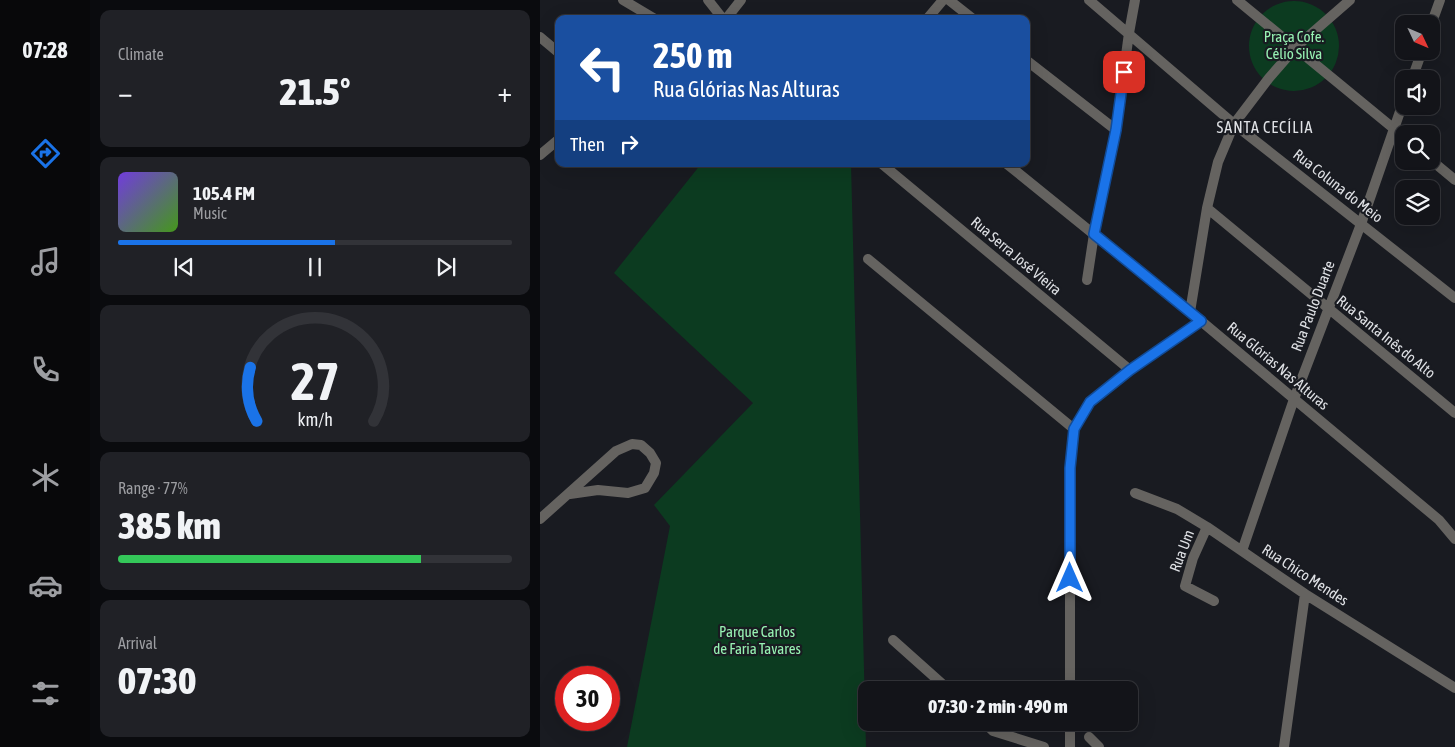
<!DOCTYPE html>
<html lang="en">
<head>
<meta charset="utf-8">
<style>
  :root { --surface:#131419; --page:#202126; --text:#f1f3f6; --muted:#9d9ea2; --line:#323338; --accent:#1a73e8 }
  body { margin:0; font-family:"Asap Condensed",sans-serif; background:var(--page); color:var(--text); height:100vh; display:flex; flex-direction:column; font-size:19px; white-space:nowrap }
  * { box-sizing:border-box; margin:0 }
  p { font-size:16px; color:var(--muted) }
  .icon { flex:none; width:28px; height:28px; fill:none; stroke:currentColor; stroke-width:2; stroke-linecap:round; stroke-linejoin:round }
  .map { position:relative; flex:1; overflow:hidden }
  .side { display:flex; flex-direction:column; gap:10px; padding:10px; background:#0a0b0e; width:450px }
  .side>* { flex:none }
  .hud { position:absolute; left:15px; top:15px; width:475px; height:152px; border-radius:10px; box-shadow:0 5px 20px #0002,0 0 0 1px var(--line); background:#1a4fa0; color:#fff; overflow:hidden }
  .needle { width:32px; rotate:134deg }
  .controls { position:absolute; left:855px; top:15px; display:grid; gap:10px }
  .controls a { display:grid; place-items:center; width:45px; height:45px; border-radius:10px; background:var(--surface); box-shadow:0 5px 20px #0002,0 0 0 1px var(--line); font-size:25px }
  .speed { position:absolute; left:15px; top:666px; display:flex; gap:10px; font-size:25px; font-weight:700; text-align:center }
  .speed>* { display:grid; place-content:center; width:65px; height:65px; border-radius:50%; background:var(--surface); box-shadow:0 5px 20px #0002,0 0 0 1px var(--line); line-height:1 }
  .speed .limit { border:8px solid #d22; background:#fff; color:#111 }
  .pin { position:absolute; display:grid; place-items:center; width:42px; height:42px; color:#fff; margin:-21px; border-radius:10px; box-shadow:0 2px 8px #0006 }
  .me { position:absolute; width:55px; margin:-28px; rotate:0deg; stroke-linejoin:round; filter:drop-shadow(0 0 4px #0008) }
  .turn { display:flex; align-items:center; gap:18px; height:105px; padding:0 15px; font-size:22px }
  .turn .icon { width:65px; height:65px; stroke-width:2.5 }
  .turn b { display:block; font-size:35px; line-height:42px }
  .then { display:flex; align-items:center; height:48px; padding:0 15px; background:#0003; gap:10px; font-size:19px }
  .big { font-size:38px; font-weight:800; line-height:1.1 }
  .side .tile { flex:1; display:flex; flex-direction:column; justify-content:center; gap:8px; min-width:0; padding:0 18px; border-radius:10px; background:var(--page) }
  .side .dial { align-items:center; gap:0 }
  .dial svg { height:130px; overflow:visible; fill:none; stroke:var(--line); stroke-width:7; stroke-linecap:round; text-anchor:middle }
  .dial text { fill:var(--text); stroke:none }
  .song { display:flex; align-items:center; gap:15px }
  .cover { width:60px; height:60px; border-radius:8px; background:linear-gradient(135deg,hsl(260 70% 55%),hsl(100 70% 35%)) }
  .played { height:5px; border-radius:2px; background:linear-gradient(90deg,var(--accent) 55%,var(--line) 55%) }
  .keys { display:flex; justify-content:space-around; direction:ltr }
  .heat { display:flex; justify-content:space-between; align-items:center; font-size:28px; direction:ltr }
  .charge { height:8px; border-radius:4px; background:linear-gradient(90deg,#34c759 77%,var(--line) 0) }
  .trip { position:absolute; left:318px; top:681px; width:280px; height:50px; border-radius:10px; background:var(--surface); box-shadow:0 5px 20px #0002,0 0 0 1px var(--line); font-weight:800; line-height:50px; text-align:center }
  main { display:flex; flex:1; min-height:0 }
  .menu { display:flex; flex-direction:column; width:90px; justify-content:space-around; align-items:center; background:#08080a; color:var(--muted) }
  .menu .icon { width:35px; height:35px }
  .menu .active { color:var(--accent) }
  .menu b { font-size:22px; color:var(--text) }
  .map>svg:first-child { display:block }
</style>
</head>
<body>
<main>
<nav class="menu">
<b>07:28</b>
<svg class="icon active" aria-label="directions" viewBox="0 0 24 24"><path d="M12 3l9 9-9 9-9-9zM9 14v-3h6M13 9l2 2-2 2"/></svg>
<svg class="icon" aria-label="music" viewBox="0 0 24 24"><path d="M9 18V5l10-2v13"/><circle cx="6" cy="18" r="3"/><circle cx="16" cy="16" r="3"/></svg>
<svg class="icon" aria-label="phone" viewBox="0 0 24 24"><path d="M5 4h4l2 5-3 2q2 4 5 5l2-3 5 2v4C11 20 4 13 5 4z"/></svg>
<svg class="icon" aria-label="climate" viewBox="0 0 24 24"><path d="M12 3v18M4 7l16 10M4 17L20 7"/></svg>
<svg class="icon" aria-label="car" viewBox="0 0 24 24"><path d="M5 17H2v-5l4-1 3-4h7l3 4 3 1v5h-3M9 17h6M6 11h13"/><circle cx="7" cy="17" r="2"/><circle cx="17" cy="17" r="2"/></svg>
<svg class="icon" aria-label="filters" viewBox="0 0 24 24"><path d="M4 7h16M4 17h16"/><circle cx="9" cy="7" r="2"/><circle cx="15" cy="17" r="2"/></svg>
</nav>
<section class="side">
<div class="tile"><p>Climate</p>
<div class="heat"><a>−</a><b class="big">21.5°</b><a>+</a></div>
</div>
<div class="tile">
<div class="song"><i class="cover"></i><div><b>105.4 FM</b><p>Music</p></div></div>
<div class="played"></div>
<div class="keys"><svg class="icon" aria-label="previous" viewBox="0 0 24 24"><path d="M18 5L8 12l10 7zM5 5v14"/></svg><svg class="icon" aria-label="pause" viewBox="0 0 24 24"><path d="M8 5v14M16 5v14"/></svg><svg class="icon" aria-label="next" viewBox="0 0 24 24"><path d="M6 5l10 7-10 7zM19 5v14"/></svg></div>
</div>
<div class="tile dial"><svg viewBox="0 0 100 80">
<path d="M14 69A42 42 0 1 1 86 69"/>
<path d="M14 69A42 42 0 0 1 10 36" stroke="#1a73e8"/>
<text x="50" y="56" font-size="32" font-weight="700">27</text>
<text x="50" y="72" font-size="11">km/h</text>
</svg></div>
<div class="tile"><p>Range · 77%</p><b class="big">385 km</b><div class="charge"></div></div>
<div class="tile"><p>Arrival</p><b class="big">07:30</b></div>
</section>
<div class="map">
<svg width="915" height="747" viewBox="0 0 915 747">
  <rect width="100%" height="100%" fill="#191b21"/>
  <path fill="#0c3b20" d="M709 46a45 45 0 1 1 90 0a45 45 0 1 1-90 0Z
    M161,164H311L326,747H87L130,526L114,505L213,403L74,273Z"/>
  <g fill="none" stroke-linecap="round" stroke-linejoin="round">
    <path stroke="#656360" stroke-width="10" d="M83,0L115,19
      M168,0L183,19
      M409,0L433,19
      M549,0L694,124L915,298
      M697,0L864,137
      M186,19L201,0
      M387,19L403,0
      M891,25L900,0
      M0,37L19,53
      M486,60L576,130
      M872,79L882,51
      M0,155L19,139
      M891,160L915,180
      M342,164L590,370
      M467,164L661,321L899,520L915,539
      M667,208L915,413
      M328,259L534,429
      M547,280L554,234L576,130L589,33L595,0
      M650,312L667,208L678,162L694,124L729,78L756,47L810,0
      M595,493L637,509L667,527L765,594L915,688
      M0,519L76,451L92,444L101,445L110,453L116,463L114,473L105,488L88,493L58,490L30,494
      M667,527L653,558L645,586L674,601
      M702,551L754,399L821,224L864,100
      M353,640L409,690
      M530,690V467L534,429L550,402L590,370L661,321
      M444,722L453,731L504,747
      M530,722V747
      M549,737L559,747
      M744,747L765,594"/>
  </g>
  <g fill="none" stroke-linecap="round" stroke-linejoin="round">
    <defs>
      <path id="route" d="M530,578V468L534,429L550,402L590,370L661,321L554,234L576,130L584,72"/>
    </defs>
    <use href="#route" stroke="#114b97" stroke-width="12"/>
    <use href="#route" stroke="#1a73e8" stroke-width="9"/>
  </g>
  <g text-anchor="middle" stroke-width="4.5" stroke-linejoin="round" paint-order="stroke">
    <g font-size="15" fill="#97f2b3" stroke="#191b21">
      <text x="754" y="42">Praça Cofe.<tspan x="754" dy="17">Célio Silva</tspan></text>
      <text x="217" y="637">Parque Carlos<tspan x="217" dy="17">de Faria Tavares</tspan></text>
    </g>
    <g font-size="15" fill="#dfe1e5" stroke="#191b21">
      <text transform="translate(798 186) rotate(38)" y="5">Rua Coluna do Meio</text>
      <text transform="translate(476 256) rotate(40)" y="5">Rua Serra José Vieira</text>
      <text transform="translate(773 306) rotate(-69)" y="5">Rua Paulo Duarte</text>
      <text transform="translate(846 337) rotate(39)" y="5">Rua Santa Inês do Alto</text>
      <text transform="translate(738 366) rotate(40)" y="5">Rua Glórias Nas Alturas</text>
      <text transform="translate(642 551) rotate(-69)" y="5">Rua Um</text>
      <text transform="translate(765 575) rotate(33)" y="5">Rua Chico Mendes</text>
    </g>
    <g font-size="16" letter-spacing="1" fill="#dfe1e5" stroke="#191b21">
      <text x="725" y="133">SANTA CECÍLIA</text>
    </g>
  </g>
</svg>
<div class="controls">
<a><svg class="needle" viewBox="-14 -14 28 28"><path d="M0-13l5 13h-10z" fill="#e53935"/><path d="M0 13l5-13h-10z" fill="#9d9ea2"/></svg></a>
<a><svg class="icon" aria-label="sound" viewBox="0 0 24 24"><path d="M4 9h4l5-4v14l-5-4H4zM17 9q2 3 0 6"/></svg></a>
<a><svg class="icon" aria-label="search" viewBox="0 0 24 24"><circle cx="10" cy="10" r="6"/><path d="M15 15l6 6"/></svg></a>
<a><svg class="icon" aria-label="layers" viewBox="0 0 24 24"><path d="M12 4l9 5-9 5-9-5zM3 14l9 5 9-5"/></svg></a>
</div>
<div class="speed"><div class="limit">30</div></div>
<div class="pin" style="left:584px;top:72px;background:#d93025"><svg class="icon" aria-label="arrive" viewBox="0 0 24 24"><path d="M6 21V4h12l-3 4 3 4H6"/></svg></div>
<svg class="me" style="left:530px;top:578px" viewBox="-20 -20 40 40"><path d="M0-17L14 15 0 8-14 15z" fill="#1a73e8" stroke="#fff" stroke-width="4"/></svg>
<div class="trip">07:30 · 2 min · 490 m</div>
<div class="hud">
<div class="turn"><svg class="icon" aria-label="left" viewBox="0 0 24 24"><path d="M17 20v-9H6M10 6l-5 5 5 5"/></svg><div><b>250 m</b>Rua Glórias Nas Alturas</div></div>
<div class="then">Then<svg class="icon" aria-label="right" viewBox="0 0 24 24"><path d="M7 20v-9h11M14 6l5 5-5 5"/></svg></div>
</div>
</div>
</main>
</body>
</html>
